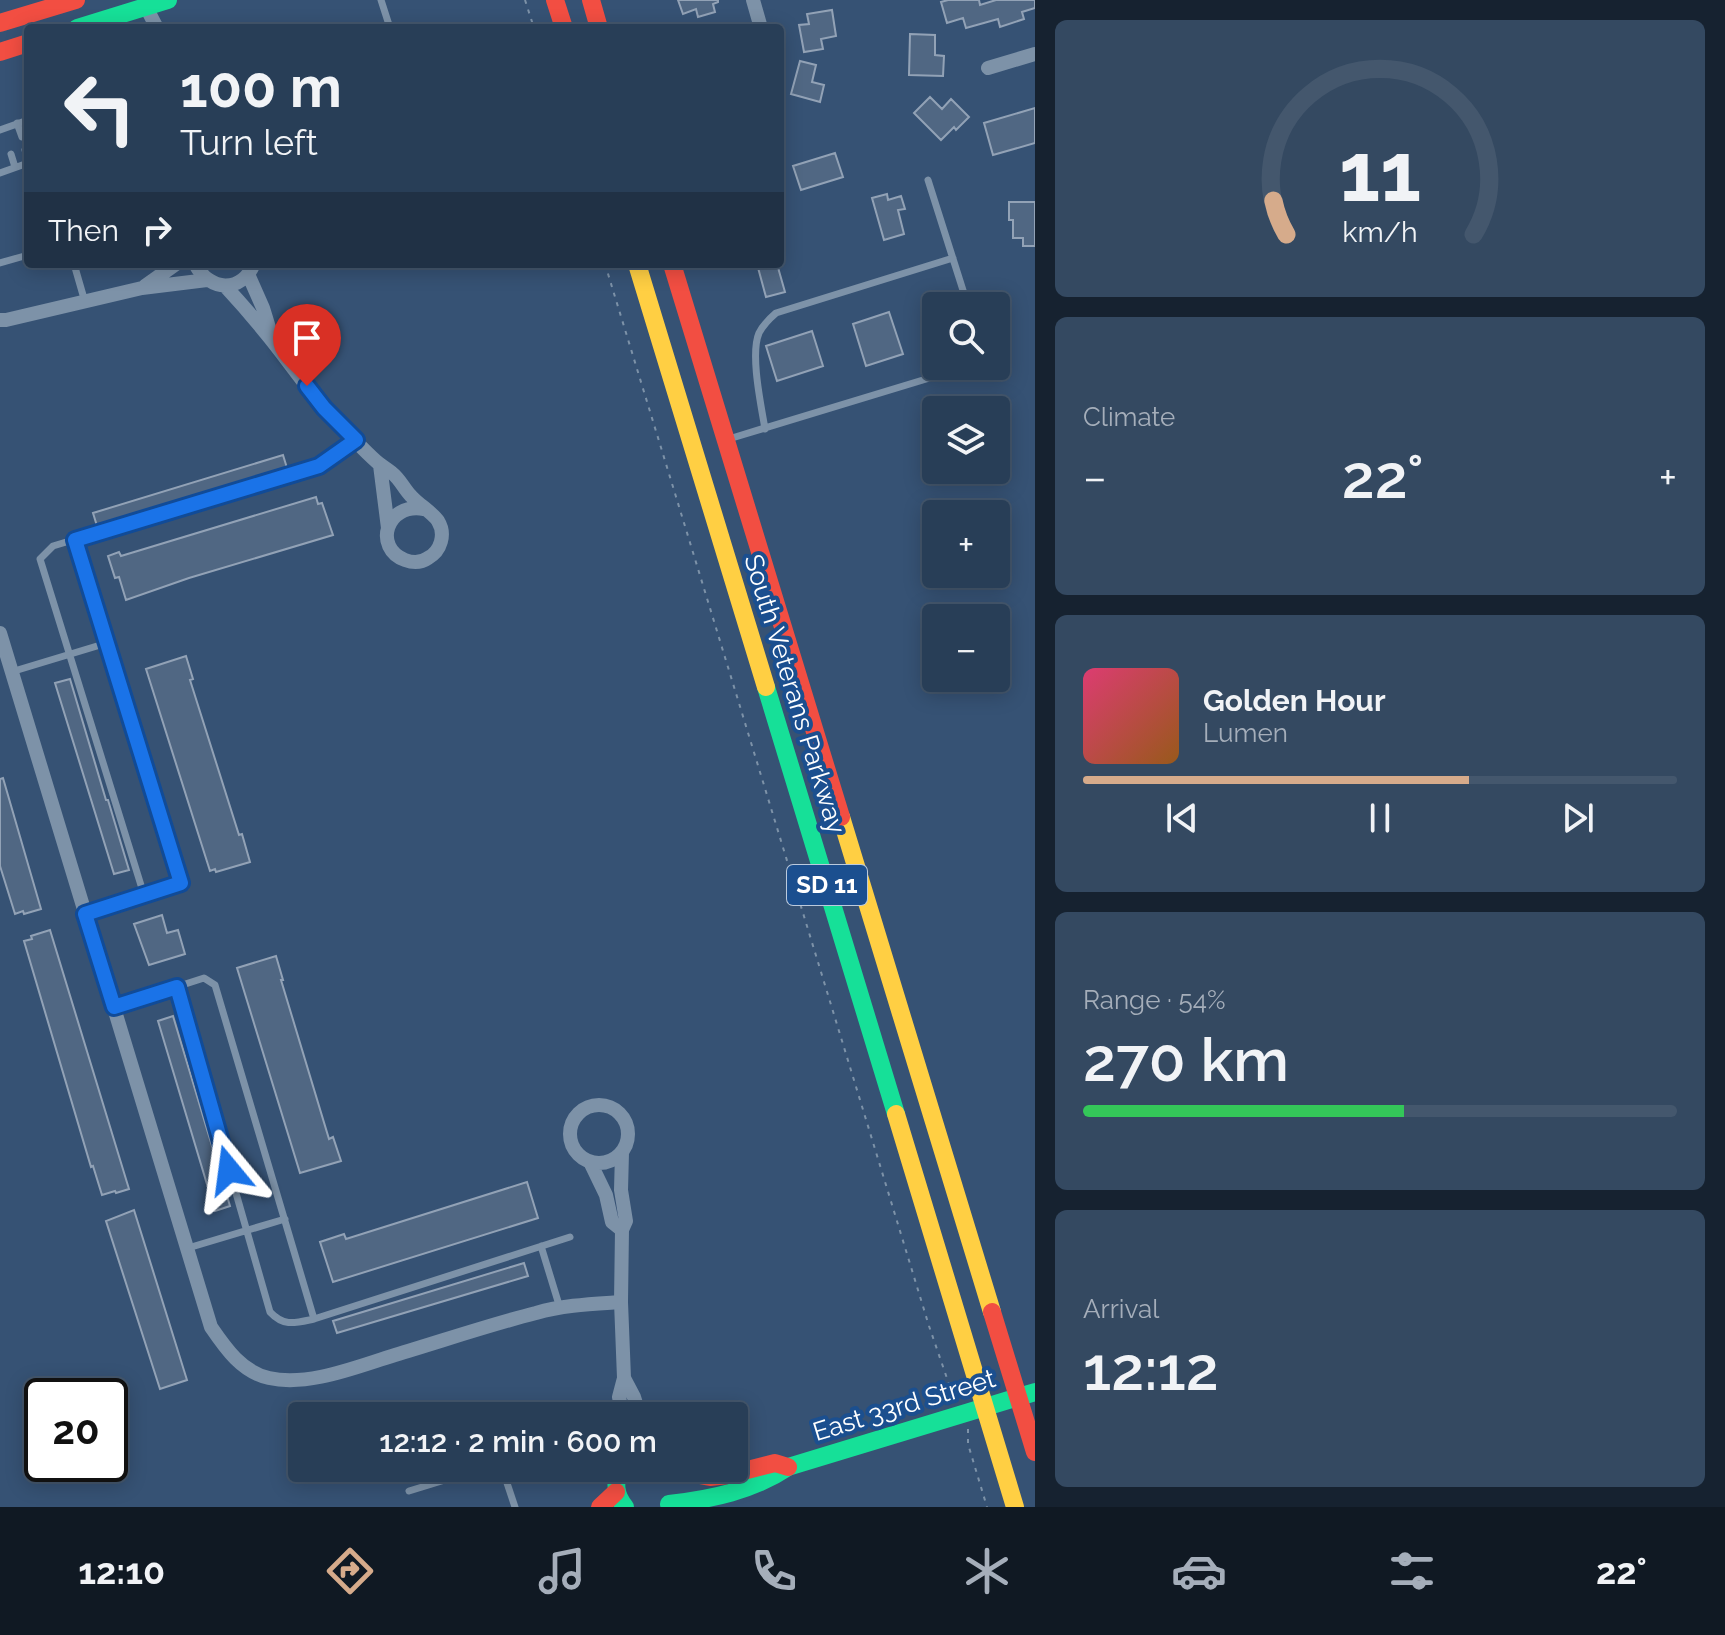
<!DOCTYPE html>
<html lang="en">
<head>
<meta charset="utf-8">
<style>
  :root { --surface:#283e57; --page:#344961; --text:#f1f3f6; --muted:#a5aeba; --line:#44576d; --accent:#d6ab8b }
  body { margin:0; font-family:Raleway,sans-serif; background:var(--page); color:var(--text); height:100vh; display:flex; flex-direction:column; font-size:30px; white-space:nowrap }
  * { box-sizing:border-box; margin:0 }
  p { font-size:26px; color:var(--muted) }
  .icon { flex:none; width:44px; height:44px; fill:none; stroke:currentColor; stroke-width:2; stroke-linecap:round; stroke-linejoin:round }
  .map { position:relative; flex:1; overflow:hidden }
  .sheet { display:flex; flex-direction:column; gap:20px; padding:20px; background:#162230; width:690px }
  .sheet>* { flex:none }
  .banner { position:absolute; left:24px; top:24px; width:760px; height:244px; border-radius:8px; box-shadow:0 4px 20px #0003,0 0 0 2px var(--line); background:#283e57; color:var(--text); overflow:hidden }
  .buttons { position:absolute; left:922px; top:292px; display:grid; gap:16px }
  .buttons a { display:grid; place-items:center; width:88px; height:88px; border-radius:8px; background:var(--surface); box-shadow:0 4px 20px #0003,0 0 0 2px var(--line); font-size:40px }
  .speed { position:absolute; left:24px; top:1378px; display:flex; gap:16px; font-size:40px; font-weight:700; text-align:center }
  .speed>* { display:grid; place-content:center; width:104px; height:104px; border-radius:50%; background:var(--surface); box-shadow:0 4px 20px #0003,0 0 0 2px var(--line); line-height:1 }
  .speed .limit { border:4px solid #111; border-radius:12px; background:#fff; color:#111 }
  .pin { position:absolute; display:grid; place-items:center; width:68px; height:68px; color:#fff; margin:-82px -34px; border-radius:50% 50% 50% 0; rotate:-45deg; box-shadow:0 0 8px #0007 }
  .pin .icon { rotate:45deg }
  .me { position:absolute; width:88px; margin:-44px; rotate:344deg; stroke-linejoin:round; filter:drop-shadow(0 0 6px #0008) }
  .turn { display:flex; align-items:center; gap:28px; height:168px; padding:0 24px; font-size:36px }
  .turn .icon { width:104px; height:104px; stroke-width:2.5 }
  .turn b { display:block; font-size:56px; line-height:68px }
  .then { display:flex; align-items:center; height:76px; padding:0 24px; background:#0003; gap:16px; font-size:30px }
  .big { font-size:60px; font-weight:600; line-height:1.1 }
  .sheet .tile { flex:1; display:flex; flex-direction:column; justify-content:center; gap:12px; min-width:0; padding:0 28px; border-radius:12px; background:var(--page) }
  .sheet .dial { align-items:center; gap:0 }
  .dial svg { height:208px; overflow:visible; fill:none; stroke:var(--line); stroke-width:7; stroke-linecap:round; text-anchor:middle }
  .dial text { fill:var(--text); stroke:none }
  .song { display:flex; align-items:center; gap:24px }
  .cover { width:96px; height:96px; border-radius:12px; background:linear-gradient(135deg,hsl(340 70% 55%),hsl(30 70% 35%)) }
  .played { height:8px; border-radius:4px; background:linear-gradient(90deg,var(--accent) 65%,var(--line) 65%) }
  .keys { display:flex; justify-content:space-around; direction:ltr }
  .heat { display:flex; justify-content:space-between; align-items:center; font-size:44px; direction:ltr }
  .charge { height:12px; border-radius:6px; background:linear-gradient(90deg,#34c759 54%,var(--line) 0) }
  .trip { position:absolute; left:288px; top:1402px; width:460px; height:80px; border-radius:8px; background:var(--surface); box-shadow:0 4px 20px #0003,0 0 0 2px var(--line); font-weight:600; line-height:80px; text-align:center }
  .tab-bar { display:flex; height:128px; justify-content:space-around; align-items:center; background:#101923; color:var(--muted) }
  .tab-bar .icon { width:56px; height:56px }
  .tab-bar .selected { color:var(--accent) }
  .tab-bar b { font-size:36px; color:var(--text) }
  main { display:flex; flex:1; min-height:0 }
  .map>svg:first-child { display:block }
</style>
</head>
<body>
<main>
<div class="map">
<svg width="1035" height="1507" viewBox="0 0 1035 1507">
  <rect width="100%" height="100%" fill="#365274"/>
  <path fill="#506783" stroke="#92a2b6" stroke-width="2" d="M678,0H718V2L713,4L715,12L698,17L696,9L683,14Z
    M948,0H979L980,5L996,0H1035V8L1022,12L1024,19L1000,27L998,19L966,28L963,18L947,23L941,2Z
    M832,10L836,36L821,39L823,49L804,52L799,25L809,24L807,14Z
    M910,34L935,35V55L944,56L943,76L909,75Z
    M800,61L816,65L812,82L824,85L820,102L791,94Z
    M930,97L942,109L951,99L969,117L956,130L954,127L941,140L914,113Z
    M1035,108V143L993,155L984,123Z
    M835,153L843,177L801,190L793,166Z
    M887,194L888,200L901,196L905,209L898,210L904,234L884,240L872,198Z
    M1009,202H1035V246H1023V238H1013V220H1009Z
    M757,264H777L785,292L766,297Z
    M889,312L903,354L866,366L853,324Z
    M812,331L823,366L777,381L766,346Z
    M283,455L287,468L97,526L93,513Z
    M316,497L318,504L322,503L333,535L189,578L126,600L119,577L115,578L108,556L119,552L121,556Z
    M186,656L193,679L190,680L239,835L242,834L250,862L216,872L215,869L210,871L146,669Z
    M70,679L106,800H108L129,870L114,874L55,683Z
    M3,778L41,909L24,914L23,911L15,914L0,866V779Z
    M162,915L167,933L178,930L185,954L149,965L134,924Z
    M50,930L129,1189L116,1193L115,1191L102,1195L93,1166L91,1167L24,941L32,939L31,936Z
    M276,956L283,980H281L329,1139L333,1137L341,1161L300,1173L237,968Z
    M173,1016L230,1206L215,1211L158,1021Z
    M527,1182L538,1218L333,1282L320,1242L344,1234L346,1239Z
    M134,1210L187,1380L160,1389L106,1221Z
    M524,1263L528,1276L337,1333L333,1321Z"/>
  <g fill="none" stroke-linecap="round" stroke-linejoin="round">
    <path stroke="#7d92a8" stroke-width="2" stroke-dasharray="4 6" stroke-linecap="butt" d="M525,0L534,28
      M605,264L929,1326L950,1387L958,1396
      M968,1429V1444L987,1507"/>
    <path stroke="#7d92a8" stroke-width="7" d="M381,0L390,28
      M17,123L22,137
      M0,130L28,120
      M25,150L28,157
      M11,154L15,167
      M0,173L28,163
      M928,180L968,306
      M0,263L28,255
      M74,264L85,302
      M765,429C761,405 750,354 759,333C763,325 769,319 776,313L953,258
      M732,438L946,373L958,366
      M75,540L107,643
      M11,672L107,643L181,883L85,914
      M144,895L40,559L53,546L319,466L356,440
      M177,987L270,1312C284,1327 295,1323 314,1319
      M114,1007L204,978L215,985L314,1319L570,1237
      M541,1246L560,1308
      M188,1248L285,1219
      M502,1468L515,1507
      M409,1491L484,1468"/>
    <path stroke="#7d92a8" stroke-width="14" d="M753,0L761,28
      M146,7L157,28
      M988,68L1035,54
      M195,264C210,292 241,293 254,264
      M248,274L263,308L271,334
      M145,286L176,264
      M225,286C239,301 252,316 265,332C286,357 304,385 326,409C342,427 359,446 377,462C382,466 387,469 392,473C400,479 404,489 411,496C418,504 434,514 438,521C446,534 441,551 428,558C421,563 413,563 405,560C373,548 386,502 424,509
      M0,320H6L142,288L207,280
      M380,465L388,528
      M0,633L211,1327C226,1349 242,1372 269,1378C309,1387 358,1366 395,1355C442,1341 489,1325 536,1313C564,1305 592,1304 621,1302
      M570 1134a29 29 0 1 1 58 0a29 29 0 1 1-58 0Z
      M622,1153L621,1190L626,1221L622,1230L621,1302L624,1378L619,1397L623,1416
      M591,1164L606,1195L612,1222L622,1230
      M624,1378L634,1397L640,1416"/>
    <path stroke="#16e098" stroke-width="18" d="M77,28L168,0
      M766,687L896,1114
      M620,1468C614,1483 615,1495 625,1507
      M669,1504C712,1499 752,1491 788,1467L1035,1392"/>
    <path stroke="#ffcf43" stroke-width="18" d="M637,264L766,687
      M841,817L992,1312
      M896,1114L1015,1507"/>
    <path stroke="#f24e42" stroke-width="18" d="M555,0L564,28
      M591,0L599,28
      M0,23L76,0
      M0,52L28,43
      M672,264L841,817
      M992,1312L1035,1452
      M673,1470L710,1477L728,1475L775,1463L788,1467
      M600,1507L616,1492"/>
  </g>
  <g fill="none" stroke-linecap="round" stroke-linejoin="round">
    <defs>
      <path id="route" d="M229,1170L177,987L114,1007L85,914L181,883L75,540L319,466L356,440L324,408L307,386"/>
    </defs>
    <use href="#route" stroke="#114b97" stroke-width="20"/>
    <use href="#route" stroke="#1a73e8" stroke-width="14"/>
  </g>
  <g text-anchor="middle" stroke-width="8" stroke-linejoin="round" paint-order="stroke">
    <rect fill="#1b4f8f" stroke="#bbcadd" stroke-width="2" x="787" y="865" width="80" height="40" rx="6"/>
    <g font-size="24" font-weight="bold" fill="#fff">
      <text x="827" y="893">SD 11</text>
    </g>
    <g font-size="26" fill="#fff" stroke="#1b4f8f">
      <text transform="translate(795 694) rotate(73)" y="9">South Veterans Parkway</text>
      <text transform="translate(904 1405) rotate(-17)" y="9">East 33rd Street</text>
    </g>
  </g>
</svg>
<div class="buttons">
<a><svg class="icon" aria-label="search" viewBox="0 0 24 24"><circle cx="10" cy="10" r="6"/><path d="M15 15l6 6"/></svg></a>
<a><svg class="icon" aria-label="layers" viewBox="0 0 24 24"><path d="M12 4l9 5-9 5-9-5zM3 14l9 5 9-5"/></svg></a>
<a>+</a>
<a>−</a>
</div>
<div class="speed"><div class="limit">20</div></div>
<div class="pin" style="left:307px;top:386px;background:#d93025"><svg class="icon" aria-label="arrive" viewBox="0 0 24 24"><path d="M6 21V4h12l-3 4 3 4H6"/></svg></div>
<svg class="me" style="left:229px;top:1170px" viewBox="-20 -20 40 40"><path d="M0-17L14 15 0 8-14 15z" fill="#1a73e8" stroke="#fff" stroke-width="4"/></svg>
<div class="trip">12:12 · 2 min · 600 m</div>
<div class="banner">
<div class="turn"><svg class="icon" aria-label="left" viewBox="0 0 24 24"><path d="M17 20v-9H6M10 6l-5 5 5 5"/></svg><div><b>100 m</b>Turn left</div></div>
<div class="then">Then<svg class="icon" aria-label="right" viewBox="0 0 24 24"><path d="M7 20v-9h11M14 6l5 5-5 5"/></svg></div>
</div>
</div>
<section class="sheet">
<div class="tile dial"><svg viewBox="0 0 100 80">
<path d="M14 69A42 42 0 1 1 86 69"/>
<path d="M14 69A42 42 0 0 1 9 56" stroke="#d6ab8b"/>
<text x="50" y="56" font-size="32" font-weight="700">11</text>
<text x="50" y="72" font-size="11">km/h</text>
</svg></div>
<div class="tile"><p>Climate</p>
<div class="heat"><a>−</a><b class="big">22°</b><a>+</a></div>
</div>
<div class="tile">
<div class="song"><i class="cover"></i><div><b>Golden Hour</b><p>Lumen</p></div></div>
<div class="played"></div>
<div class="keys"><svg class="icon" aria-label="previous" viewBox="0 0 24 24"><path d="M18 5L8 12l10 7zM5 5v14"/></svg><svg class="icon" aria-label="pause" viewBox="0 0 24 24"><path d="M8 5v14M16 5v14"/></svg><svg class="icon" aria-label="next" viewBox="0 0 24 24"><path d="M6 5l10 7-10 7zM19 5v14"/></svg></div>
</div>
<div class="tile"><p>Range · 54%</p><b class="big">270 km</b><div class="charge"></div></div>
<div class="tile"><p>Arrival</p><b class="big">12:12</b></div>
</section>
</main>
<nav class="tab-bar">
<b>12:10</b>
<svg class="icon selected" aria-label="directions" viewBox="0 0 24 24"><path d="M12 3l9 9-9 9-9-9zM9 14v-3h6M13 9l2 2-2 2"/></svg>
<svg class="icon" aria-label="music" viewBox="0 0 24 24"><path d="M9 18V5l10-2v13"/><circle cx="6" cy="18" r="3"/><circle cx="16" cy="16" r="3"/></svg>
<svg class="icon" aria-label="phone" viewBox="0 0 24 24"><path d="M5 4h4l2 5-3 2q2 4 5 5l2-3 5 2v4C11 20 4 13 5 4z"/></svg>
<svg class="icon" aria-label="climate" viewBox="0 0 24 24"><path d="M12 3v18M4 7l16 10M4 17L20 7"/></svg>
<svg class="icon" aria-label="car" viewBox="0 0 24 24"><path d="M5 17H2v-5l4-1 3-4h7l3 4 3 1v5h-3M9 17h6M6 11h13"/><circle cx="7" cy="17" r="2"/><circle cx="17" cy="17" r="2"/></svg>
<svg class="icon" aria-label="filters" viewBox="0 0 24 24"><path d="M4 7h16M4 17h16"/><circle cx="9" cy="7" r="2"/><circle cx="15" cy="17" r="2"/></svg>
<b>22°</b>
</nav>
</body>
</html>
